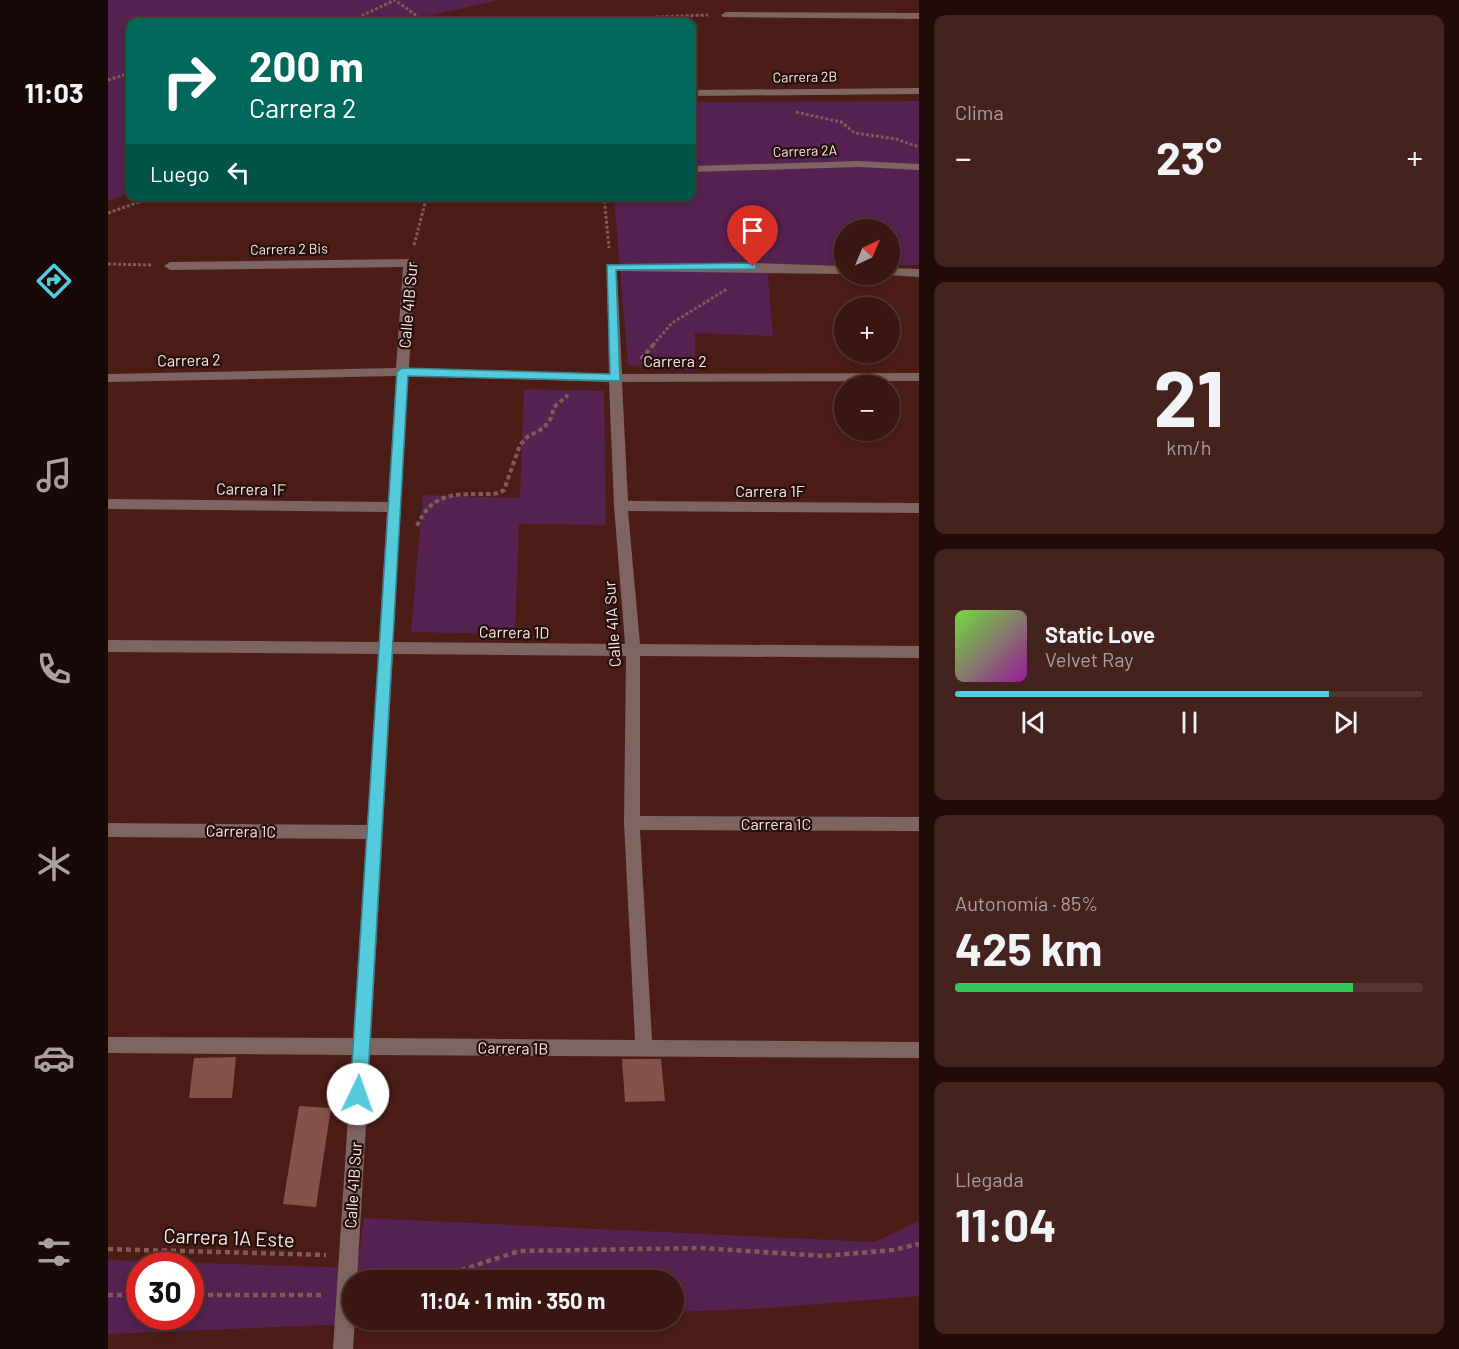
<!DOCTYPE html>
<html lang="es">
<head>
<meta charset="utf-8">
<style>
  :root { --surface:#391611; --page:#44231f; --text:#f1f3f6; --muted:#ab9f9f; --line:#533531; --accent:#54cadd }
  body { margin:0; font-family:Barlow,sans-serif; background:var(--page); color:var(--text); height:100vh; display:flex; flex-direction:column; font-size:22px; white-space:nowrap }
  * { box-sizing:border-box; margin:0 }
  p { font-size:20px; color:var(--muted) }
  .icon { flex:none; width:33px; height:33px; fill:none; stroke:currentColor; stroke-width:2; stroke-linecap:round; stroke-linejoin:round }
  .map { position:relative; flex:1; overflow:hidden }
  .side { display:flex; flex-direction:column; gap:15px; padding:15px; background:#1f0c09; width:540px }
  .side>* { flex:none }
  .banner { position:absolute; left:18px; top:18px; width:570px; height:183px; border-radius:12px; box-shadow:0 3px 9px #0003,0 0 0 2px var(--line); background:#00695c; color:#fff; overflow:hidden }
  .needle { width:39px; rotate:44deg }
  .fabs { position:absolute; left:726px; top:219px; display:grid; gap:12px }
  .fabs a { display:grid; place-items:center; width:66px; height:66px; border-radius:50%; background:var(--surface); box-shadow:0 3px 9px #0003,0 0 0 2px var(--line); font-size:30px }
  .speed { position:absolute; left:18px; top:1252px; display:flex; gap:12px; font-size:30px; font-weight:700; text-align:center }
  .speed>* { display:grid; place-content:center; width:78px; height:78px; border-radius:50%; background:var(--surface); box-shadow:0 3px 9px #0003,0 0 0 2px var(--line); line-height:1 }
  .speed .limit { border:9px solid #d22; background:#fff; color:#111 }
  .pin { position:absolute; display:grid; place-items:center; width:51px; height:51px; color:#fff; margin:-62px -26px; border-radius:50% 50% 50% 0; rotate:-45deg; box-shadow:0 0 6px #0007 }
  .pin .icon { rotate:45deg }
  .me { position:absolute; width:66px; margin:-33px; rotate:3deg; stroke-linejoin:round; filter:drop-shadow(0 0 4px #0008) }
  .turn { display:flex; align-items:center; gap:21px; height:126px; padding:0 24px; font-size:27px }
  .turn .icon { width:78px; height:78px; stroke-width:2.5 }
  .turn b { display:block; font-size:42px; line-height:51px }
  .then { display:flex; align-items:center; height:57px; padding:0 24px; background:#0003; gap:12px; font-size:22px }
  .big { font-size:45px; font-weight:700; line-height:1.1 }
  .side .widget { flex:1; display:flex; flex-direction:column; justify-content:center; gap:9px; min-width:0; padding:0 21px; border-radius:12px; background:var(--page) }
  .side .dial { align-items:center; gap:0 }
  .dial b { font-size:78px; line-height:1 }
  .song { display:flex; align-items:center; gap:18px }
  .cover { width:72px; height:72px; border-radius:9px; background:linear-gradient(135deg,hsl(100 70% 55%),hsl(300 70% 35%)) }
  .played { height:6px; border-radius:3px; background:linear-gradient(90deg,var(--accent) 80%,var(--line) 80%) }
  .keys { display:flex; justify-content:space-around; direction:ltr }
  .heat { display:flex; justify-content:space-between; align-items:center; font-size:33px; direction:ltr }
  .charge { height:9px; border-radius:4px; background:linear-gradient(90deg,#34c759 85%,var(--line) 0) }
  .trip { position:absolute; left:234px; top:1270px; width:342px; height:60px; border-radius:30px; background:var(--surface); box-shadow:0 3px 9px #0003,0 0 0 2px var(--line); font-weight:700; line-height:60px; text-align:center }
  main { display:flex; flex:1; min-height:0 }
  .menu { display:flex; flex-direction:column; width:108px; justify-content:space-around; align-items:center; background:#170907; color:var(--muted) }
  .menu .icon { width:42px; height:42px }
  .menu .on { color:var(--accent) }
  .menu b { font-size:27px; color:var(--text) }
  .map>svg:first-child { display:block }
</style>
</head>
<body>
<main>
<nav class="menu">
<b>11:03</b>
<svg class="icon on" aria-label="directions" viewBox="0 0 24 24"><path d="M12 3l9 9-9 9-9-9zM9 14v-3h6M13 9l2 2-2 2"/></svg>
<svg class="icon" aria-label="music" viewBox="0 0 24 24"><path d="M9 18V5l10-2v13"/><circle cx="6" cy="18" r="3"/><circle cx="16" cy="16" r="3"/></svg>
<svg class="icon" aria-label="phone" viewBox="0 0 24 24"><path d="M5 4h4l2 5-3 2q2 4 5 5l2-3 5 2v4C11 20 4 13 5 4z"/></svg>
<svg class="icon" aria-label="climate" viewBox="0 0 24 24"><path d="M12 3v18M4 7l16 10M4 17L20 7"/></svg>
<svg class="icon" aria-label="car" viewBox="0 0 24 24"><path d="M5 17H2v-5l4-1 3-4h7l3 4 3 1v5h-3M9 17h6M6 11h13"/><circle cx="7" cy="17" r="2"/><circle cx="17" cy="17" r="2"/></svg>
<svg class="icon" aria-label="filters" viewBox="0 0 24 24"><path d="M4 7h16M4 17h16"/><circle cx="9" cy="7" r="2"/><circle cx="15" cy="17" r="2"/></svg>
</nav>
<div class="map">
<svg width="811" height="1349" viewBox="0 0 811 1349">
  <rect width="100%" height="100%" fill="#4c1d17"/>
  <path fill="#552252" fill-rule="evenodd" d="M0,0H392L292,22H22V192L0,201Z
    M811,101V265H782V230H736V265L659,264L665,336L587,333V371L520,365L506,197L584,196V102Z
    M416,389L496,391L498,525L411,524L407,634L303,632L315,495L412,498Z
    M256,1218L766,1242L811,1221V1296L661,1308L566,1312V1281H244V1320H340L0,1334V1260L249,1268ZM32,1266H82V1317H32Z"/>
  <path fill="#855149" d="M128,1057L124,1098H81L86,1058Z
    M514,1059H553L557,1101L517,1102Z
    M191,1106L223,1108L208,1207L175,1204Z"/>
  <g fill="none" stroke-linecap="round" stroke-linejoin="round">
    <path stroke="#815b55" stroke-width="3" stroke-dasharray="3 2" stroke-linecap="butt" d="M240,22L287,0L317,22
      M508,22L546,17L600,15
      M0,80L22,73
      M688,112L733,122L747,133L788,139L811,147
      M496,196L501,248
      M0,213L48,196
      M306,245L319,196
      M0,264L43,265
      M545,345L564,323L619,289"/>
    <path stroke="#815b55" stroke-width="4" stroke-dasharray="4.5 3" stroke-linecap="butt" d="M533,359L546,344
      M309,526C323,495 342,494 373,494C381,494 389,495 396,490L412,445L419,437L436,428L443,418L446,407L460,395"/>
    <path stroke="#815b55" stroke-width="4.5" stroke-dasharray="5 4" stroke-linecap="butt" d="M0,1249L218,1255
      M309,1281L350,1271L411,1251L592,1248L716,1256L785,1250L811,1244
      M0,1295H32
      M82,1295H214"/>
    <path fill="#7e6561" fill-rule="evenodd" d="M618,12L811,13V19L615,17L613,15Z
      M811,88V94L584,96V90Z
      M751,161L811,164V170L751,167L584,172V166Z
      M301,259L307,263L301,368L501,374L499,264L645,263L736,266V274L509,271L514,374L811,373V381L514,382L520,501L811,503V513L520,511L532,644L811,646V658L532,656V816L811,817V831L532,830L544,1040L811,1042V1058L262,1055L249,1281H244V1320H247L245,1349H225L244,1055L0,1053V1037L245,1038L258,839L0,837V823L259,825L270,654L0,652V640L271,642L279,512L0,509V499L280,502L288,376L0,382V374L288,368L295,267L62,270L56,266L62,262ZM300,376L501,382L506,506L517,644L285,642ZM285,654L518,656L516,823L527,1040L263,1038Z
      M782,268L811,269V277L778,275L782,274Z"/>
  </g>
  <path fill="#54cadd" stroke="#378390" stroke-width="1.5" d="M645,263L648,264V269L508,270L512,381L300,376L259,1094L256,1099L250,1101L244,1099L242,1094L289,372L294,368L502,374L499,265Z"/>
  <g text-anchor="middle" stroke-width="4.5" stroke-linejoin="round" paint-order="stroke">
    <g font-size="14" fill="#fce9e5" stroke="#240f0c">
      <text transform="translate(697 77) rotate(-1)" y="5">Carrera 2B</text>
      <text transform="translate(697 151) rotate(-2)" y="5">Carrera 2A</text>
      <text transform="translate(181 249) rotate(-1)" y="5">Carrera 2 Bis</text>
    </g>
    <g font-size="16" fill="#fce9e5" stroke="#240f0c">
      <text transform="translate(300 305) rotate(-85)" y="6">Calle 41B Sur</text>
      <text transform="translate(81 360) rotate(-1)" y="6">Carrera 2</text>
      <text x="567" y="367">Carrera 2</text>
      <text transform="translate(143 489) rotate(1)" y="6">Carrera 1F</text>
      <text x="662" y="497">Carrera 1F</text>
      <text transform="translate(504 624) rotate(-94)" y="6">Calle 41A Sur</text>
      <text transform="translate(406 632) rotate(1)" y="6">Carrera 1D</text>
      <text x="668" y="830">Carrera 1C</text>
      <text transform="translate(133 831) rotate(1)" y="6">Carrera 1C</text>
      <text transform="translate(405 1048) rotate(1)" y="6">Carrera 1B</text>
      <text transform="translate(245 1185) rotate(-86)" y="6">Calle 41B Sur</text>
    </g>
    <g font-size="20" fill="#fce9e5" stroke="#240f0c">
      <text transform="translate(121 1238) rotate(2)" y="7">Carrera 1A Este</text>
    </g>
  </g>
</svg>
<div class="fabs">
<a><svg class="needle" viewBox="-14 -14 28 28"><path d="M0-13l5 13h-10z" fill="#e53935"/><path d="M0 13l5-13h-10z" fill="#ab9f9f"/></svg></a>
<a>+</a>
<a>−</a>
</div>
<div class="speed"><div class="limit">30</div></div>
<div class="pin" style="left:645px;top:267px;background:#d93025"><svg class="icon" aria-label="arrive" viewBox="0 0 24 24"><path d="M6 21V4h12l-3 4 3 4H6"/></svg></div>
<svg class="me" style="left:250px;top:1094px" viewBox="-20 -20 40 40"><circle r="19" fill="#fff"/><path d="M0-13L10 11 0 6-10 11z" fill="#54cadd"/></svg>
<div class="trip">11:04 · 1 min · 350 m</div>
<div class="banner">
<div class="turn"><svg class="icon" aria-label="right" viewBox="0 0 24 24"><path d="M7 20v-9h11M14 6l5 5-5 5"/></svg><div><b>200 m</b>Carrera 2</div></div>
<div class="then">Luego<svg class="icon" aria-label="left" viewBox="0 0 24 24"><path d="M17 20v-9H6M10 6l-5 5 5 5"/></svg></div>
</div>
</div>
<section class="side">
<div class="widget"><p>Clima</p>
<div class="heat"><a>−</a><b class="big">23°</b><a>+</a></div>
</div>
<div class="widget dial"><b>21</b><p>km/h</p></div>
<div class="widget">
<div class="song"><i class="cover"></i><div><b>Static Love</b><p>Velvet Ray</p></div></div>
<div class="played"></div>
<div class="keys"><svg class="icon" aria-label="previous" viewBox="0 0 24 24"><path d="M18 5L8 12l10 7zM5 5v14"/></svg><svg class="icon" aria-label="pause" viewBox="0 0 24 24"><path d="M8 5v14M16 5v14"/></svg><svg class="icon" aria-label="next" viewBox="0 0 24 24"><path d="M6 5l10 7-10 7zM19 5v14"/></svg></div>
</div>
<div class="widget"><p>Autonomía · 85%</p><b class="big">425 km</b><div class="charge"></div></div>
<div class="widget"><p>Llegada</p><b class="big">11:04</b></div>
</section>
</main>
</body>
</html>
